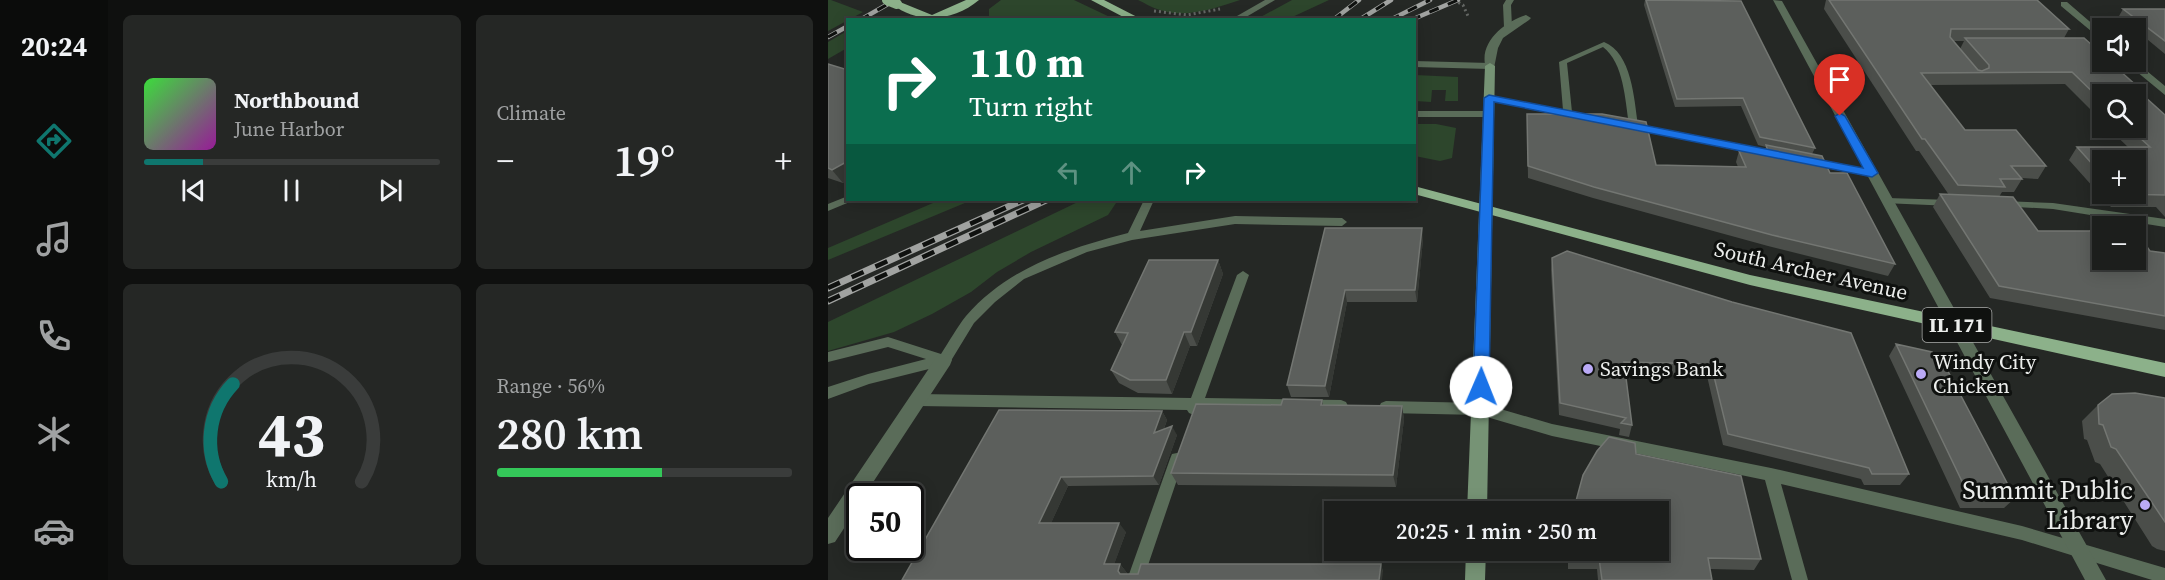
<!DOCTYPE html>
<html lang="en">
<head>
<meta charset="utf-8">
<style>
  :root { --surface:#1c1e1c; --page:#252725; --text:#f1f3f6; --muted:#a0a2a3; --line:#3a3c3b; --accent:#0f766e }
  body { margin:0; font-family:"Source Serif 4",serif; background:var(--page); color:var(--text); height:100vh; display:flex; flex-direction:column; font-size:22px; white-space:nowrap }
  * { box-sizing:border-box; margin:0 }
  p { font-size:20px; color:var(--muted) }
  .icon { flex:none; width:33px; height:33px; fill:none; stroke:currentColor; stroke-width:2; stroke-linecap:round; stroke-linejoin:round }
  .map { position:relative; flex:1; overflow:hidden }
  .drawer { display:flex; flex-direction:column; gap:15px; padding:15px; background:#0f100f; width:720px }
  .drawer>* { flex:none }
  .banner { position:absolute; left:18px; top:18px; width:570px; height:183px; border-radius:0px; box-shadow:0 3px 15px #0003,0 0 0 2px var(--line); background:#0b6e4f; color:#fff; overflow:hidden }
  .controls { position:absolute; left:1264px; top:18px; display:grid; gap:12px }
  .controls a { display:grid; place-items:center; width:54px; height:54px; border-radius:0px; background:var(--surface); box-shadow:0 3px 15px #0003,0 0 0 2px var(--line); font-size:30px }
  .speed { position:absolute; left:18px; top:483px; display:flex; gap:12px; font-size:30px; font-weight:700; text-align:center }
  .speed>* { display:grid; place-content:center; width:78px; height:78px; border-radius:50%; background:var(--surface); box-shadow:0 3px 15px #0003,0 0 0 2px var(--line); line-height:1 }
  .speed .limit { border:3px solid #111; border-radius:9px; background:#fff; color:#111 }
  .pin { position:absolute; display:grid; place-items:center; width:51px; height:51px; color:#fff; margin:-62px -26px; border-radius:50% 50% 50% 0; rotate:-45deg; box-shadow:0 0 6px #0007 }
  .pin .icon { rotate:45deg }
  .me { position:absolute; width:66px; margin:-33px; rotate:1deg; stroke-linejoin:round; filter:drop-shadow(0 0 4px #0008) }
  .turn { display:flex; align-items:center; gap:21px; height:126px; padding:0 24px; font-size:27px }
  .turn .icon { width:78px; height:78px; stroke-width:2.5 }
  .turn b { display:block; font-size:42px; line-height:51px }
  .lanes { display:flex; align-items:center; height:57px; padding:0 24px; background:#0003; justify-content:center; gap:30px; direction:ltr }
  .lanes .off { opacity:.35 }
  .big { font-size:45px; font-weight:600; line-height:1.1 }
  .drawer .widget { flex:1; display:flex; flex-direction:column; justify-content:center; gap:9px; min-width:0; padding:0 21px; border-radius:9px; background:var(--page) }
  .drawer .dial { align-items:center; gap:0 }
  .dial svg { height:156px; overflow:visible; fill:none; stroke:var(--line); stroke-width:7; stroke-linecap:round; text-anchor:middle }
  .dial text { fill:var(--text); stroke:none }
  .song { display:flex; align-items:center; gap:18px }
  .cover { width:72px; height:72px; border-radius:9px; background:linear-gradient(135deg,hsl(120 70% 55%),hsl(300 70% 35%)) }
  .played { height:6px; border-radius:3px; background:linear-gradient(90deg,var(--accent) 20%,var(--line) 20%) }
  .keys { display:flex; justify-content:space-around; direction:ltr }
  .heat { display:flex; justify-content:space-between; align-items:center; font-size:33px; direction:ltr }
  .charge { height:9px; border-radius:4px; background:linear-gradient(90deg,#34c759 56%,var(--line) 0) }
  .drawer .tiles { flex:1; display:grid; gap:15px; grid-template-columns:repeat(2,1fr) }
  .trip { position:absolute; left:496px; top:501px; width:345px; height:60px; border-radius:0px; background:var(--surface); box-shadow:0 3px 15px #0003,0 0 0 2px var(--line); font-weight:600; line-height:60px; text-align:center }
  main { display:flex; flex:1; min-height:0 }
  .menu { display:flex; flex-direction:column; width:108px; justify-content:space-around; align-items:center; background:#0b0c0b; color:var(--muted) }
  .menu .icon { width:42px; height:42px }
  .menu .on { color:var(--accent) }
  .menu b { font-size:27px; color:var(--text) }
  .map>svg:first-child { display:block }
</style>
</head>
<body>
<main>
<nav class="menu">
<b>20:24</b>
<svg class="icon on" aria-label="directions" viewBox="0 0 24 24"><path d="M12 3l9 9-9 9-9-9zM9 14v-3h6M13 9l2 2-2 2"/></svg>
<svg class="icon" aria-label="music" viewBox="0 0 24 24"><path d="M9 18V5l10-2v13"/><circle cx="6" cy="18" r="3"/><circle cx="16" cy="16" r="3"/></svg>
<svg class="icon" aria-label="phone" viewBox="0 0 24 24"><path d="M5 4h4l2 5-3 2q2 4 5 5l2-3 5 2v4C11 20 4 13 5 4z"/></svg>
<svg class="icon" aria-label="climate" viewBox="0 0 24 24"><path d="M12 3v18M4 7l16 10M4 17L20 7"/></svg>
<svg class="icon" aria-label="car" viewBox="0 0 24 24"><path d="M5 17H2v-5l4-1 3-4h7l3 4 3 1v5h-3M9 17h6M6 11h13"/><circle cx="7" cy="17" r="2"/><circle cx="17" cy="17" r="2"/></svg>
</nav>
<section class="drawer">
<div class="tiles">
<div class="widget">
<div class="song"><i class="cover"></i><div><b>Northbound</b><p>June Harbor</p></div></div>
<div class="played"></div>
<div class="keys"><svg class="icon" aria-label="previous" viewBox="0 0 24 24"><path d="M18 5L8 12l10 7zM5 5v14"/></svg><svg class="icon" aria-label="pause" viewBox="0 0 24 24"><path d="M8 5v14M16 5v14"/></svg><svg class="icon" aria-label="next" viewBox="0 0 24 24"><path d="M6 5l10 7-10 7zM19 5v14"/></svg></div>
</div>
<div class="widget"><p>Climate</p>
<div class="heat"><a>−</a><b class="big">19°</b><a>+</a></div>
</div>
<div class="widget dial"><svg viewBox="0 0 100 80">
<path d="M14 69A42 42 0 1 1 86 69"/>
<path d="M14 69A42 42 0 0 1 20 19" stroke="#0f766e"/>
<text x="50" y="56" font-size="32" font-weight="700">43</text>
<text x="50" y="72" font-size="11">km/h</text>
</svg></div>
<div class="widget"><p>Range · 56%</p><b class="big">280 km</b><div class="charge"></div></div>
</div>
</section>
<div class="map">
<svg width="1337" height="580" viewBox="0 0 1337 580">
  <rect width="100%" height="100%" fill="#252825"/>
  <path fill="#2d462c" d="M0,0H3L35,12L0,31Z
    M173,0H246L286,19H166L161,16V9Z
    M310,0H412C388,8 357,19 332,10C324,8 317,3 310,0Z
    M464,0H501L460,19H429Z
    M19,31V48L0,59V42Z
    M587,75L630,77V101H617L618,90H604L603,102L587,101Z
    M587,124H608L628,128L624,158L612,161L587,156Z
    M112,200H144L0,260V248Z
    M254,200H290L280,215L203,252L169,272L143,292L104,314L66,332L0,351V322Z"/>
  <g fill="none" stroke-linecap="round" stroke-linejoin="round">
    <path stroke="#646764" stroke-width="3" stroke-dasharray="2 3" stroke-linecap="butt" d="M626,0L635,5L640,16
      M326,11L359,15L392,9"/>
    <path fill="#5a6c59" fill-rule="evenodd" d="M437,0H447L413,20H402Z
      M678,0H686L683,5L684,27L680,29L676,27L675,5Z
      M776,42C804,53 806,99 810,125L945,151L950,154L945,157L800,128L798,126L801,124C797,100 796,63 775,47L739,63L744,112L760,115V119L661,101L656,98L661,95L735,110L731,62Z
      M1245,43H1275V47H1248L1244,45Z
      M586,61L662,63L666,66L662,69L586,67Z
      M586,111H661L666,114L661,117H586Z
      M983,158L1044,170L1049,173L1044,176L979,163L978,161Z
      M20,196V200H25L24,201L0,211V204Z
      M1059,198L1124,200L1129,203L1124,206L1055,203L1054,201Z
      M316,200H326L312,231L407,216L514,218L519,222L514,226L407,224L304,240L259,252L196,279L167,302L146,323L121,364L41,384L0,399V387L40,374L98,359L60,347L0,362V352L60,337L113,354C121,342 129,327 138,316C181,267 239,249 300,233Z
      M1174,201L1225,203L1337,219V227L1225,209L1170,206L1169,204L1170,202Z
      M415,271L421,275L377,398L513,400L518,402L520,406L518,410L513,412L373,410L371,413L366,415L361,413L359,410L90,406L85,404L83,400L85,396L90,394L363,398L409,275Z
      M558,401L652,403L724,424L943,468L1194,526L1337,568V580H1324L1194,540L953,484L980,580H964L937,480L724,436L652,415L558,413L553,411L551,407L553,403Z
      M349,453L354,454L356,459L315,580H299L342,459L344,454Z"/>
    <path fill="#5a6c59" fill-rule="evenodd" d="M945,0L954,1L1278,580H1257Z
      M1233,2H1239L1275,33V41L1233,6Z
      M698,15L703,18L701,20L675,38L670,48L666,68H658C650,43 676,22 698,15Z
      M1297,62H1308L1337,86V95Z
      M116,354L122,355L124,360L122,365L36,496H32V504L7,542L0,544V518L110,355Z"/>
    <path fill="#769375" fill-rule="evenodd" d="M662,63L667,66L659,512H639L657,66Z
      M638,550H658L657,580H637Z"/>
    <path fill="#8cb18a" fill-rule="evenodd" d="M138,0H151C126,21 90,25 64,4L72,2L104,15Z
      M263,0H276L315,20H301Z
      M586,186L922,275L1337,363V377L922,285L586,194Z"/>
    <defs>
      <path id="rail-far1" d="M32,20L67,0
        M505,20L531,0
        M531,20L563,0
        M562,20L602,0
        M583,20L630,0
        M0,37L20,26"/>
      <path id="rail" d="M0,288L195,200
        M0,301L218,200"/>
    </defs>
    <use href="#rail-far1" stroke="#a1a3a1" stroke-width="4.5"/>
    <use href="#rail" stroke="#a1a3a1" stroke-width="7"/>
    <use href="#rail-far1" stroke="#0f110f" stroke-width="3" stroke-dasharray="10" stroke-linecap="butt"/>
    <use href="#rail" stroke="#0f110f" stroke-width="4.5" stroke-dasharray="13" stroke-linecap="butt"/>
    <path stroke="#8cb18a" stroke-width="10" d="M59,0L69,4"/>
  </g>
  <path fill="#4b4e4a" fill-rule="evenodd" d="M817,0L913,1L987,148L984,154L1002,173L1067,264L1060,276L940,246L765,198L700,178L699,114L828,165L910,167L908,162L911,151H936L938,147L930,145L913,106L847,107L816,5Z
    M998,0H1169L1241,29L1236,38L1310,87L1308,89L1337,115V217L1328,207H1283L1241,160L1249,147H1300L1280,128H1308L1275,94V122L1237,84L1102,85L1137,130L1218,166L1210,179L1194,178V179L1186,192H1174L1171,197L1210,231H1261L1269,220L1275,226V260L1322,251L1337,253V330L1162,298L1105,207L1112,194L1121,195L1091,151H1088L996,9ZM1125,41H1136L1132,49ZM1275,160L1308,194H1275Z
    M1295,9H1337V54L1308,30V28H1306L1291,16Z
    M0,64L20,70V180L15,183L0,178Z
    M497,228L595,239L589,302H519L501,397H463L459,385Z
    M724,258L1081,474L1072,485H1036L1033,479L895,445L879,376L797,374L804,425L801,437L791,435L792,429L731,415L723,270Z
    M390,260L395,274L369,346H362L344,394L310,393L291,383L283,370L294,345L287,332Z
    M1068,344L1187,498L1176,508H1132L1061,356Z
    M1337,398V551L1329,549L1324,546L1272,464L1267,462L1259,440L1256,439L1254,421L1270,405Z
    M494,400L495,405L574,406L576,419L568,487L350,485L343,473L453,405Z
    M334,411L339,420L336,429L349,435L331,485L240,486L223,523L298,532L286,564H292L299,573V574L553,564L555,572L74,580Z
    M808,454L933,559L926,570L882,569L884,580H770L769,569H740V550H831Z"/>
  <path fill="#353834" d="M20,161V180L15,183L4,170Z
    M594,228L595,239L589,302L587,290Z
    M390,260L395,274L369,346L363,332Z
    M517,290L519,302L501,397L497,386Z
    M356,332L362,346L344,394L338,380Z
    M574,406L576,419L568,487L565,475Z
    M334,411L339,420L331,442L326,433Z
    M344,426L349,435L331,485L325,476Z
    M233,477L240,486L219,532L211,523Z
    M291,523L298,532L283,573L276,564Z
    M292,564L299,573L297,579L290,571Z
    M553,564L555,572L554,580H551Z"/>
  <path fill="#5c5f5c" stroke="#737672" stroke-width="1.5" d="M818,0L913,1L987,148L932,137L915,98L849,99Z
    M1001,0H1209L1241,29H1123L1122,37L1150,70L1154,71L1161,68V65L1137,38H1256L1275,55V62H1282L1310,87H1306L1337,115V195L1292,194H1308V160H1275V176L1249,147H1322L1301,128H1308V94H1275V102L1244,72L1093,73L1137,130H1188L1218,166H1183L1194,179H1172L1177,187L1130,185L1097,139H1094Z
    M1295,9H1337V41Z
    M0,64L20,70V161L4,170L0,168Z
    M699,114H774L818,122L828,165L918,167L911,151H940L938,145L994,156L1002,173H1019L1067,264L944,235L766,187L700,166Z
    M1112,194L1185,197L1210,231H1275V260H1308V232L1322,251L1337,253V316L1171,286Z
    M1269,220L1301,223L1304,226H1275V228Z
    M497,228H594L587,290H517L497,386L459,385Z
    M739,251L904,302L1023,333L1081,474H1044L1041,468L900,434L883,364L796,362L804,425L793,423L798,418L732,403L724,258Z
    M321,260H390L363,332H356L338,380H302L283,370L300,333L287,332Z
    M1068,344L1104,352L1114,360L1187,498H1142Z
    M1307,393L1337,398V522L1288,449L1283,447L1275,425L1271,424L1270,405L1284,394Z
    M455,399L494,400L493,405L574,406L565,475L343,473L368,404L453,405Z
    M171,410L334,411L326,433L344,426L325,476L233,477L211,523H291L276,564H292L290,571L292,574H310L313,564H553L551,580H74Z
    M781,437L807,443L808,454L913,476L933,559L880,558L884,580H774L771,558H741V550H831V512H745L755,475L769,451Z"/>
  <path fill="#1a73e8" stroke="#114b97" stroke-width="1.5" d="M661,95L1035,168L1007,116L1012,113L1017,116L1050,173L1044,177L666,102L661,387L658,392L653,394L648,392L645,387L656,98Z"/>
  <g fill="#baaaf6" stroke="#0f110f" stroke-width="2">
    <circle cx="760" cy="369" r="6"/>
    <circle cx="1093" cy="374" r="6"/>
    <circle cx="1317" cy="505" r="6"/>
  </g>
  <g text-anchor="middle" stroke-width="6" stroke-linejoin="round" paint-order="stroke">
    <rect fill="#0f110f" stroke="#aaacaa" stroke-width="1.5" x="1094.5" y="308" width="69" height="34" rx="4.5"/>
    <g font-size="20" font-weight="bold" fill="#eceeec">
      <text x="1129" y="332">IL 171</text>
    </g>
    <g font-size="21" fill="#eceeec" stroke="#0f110f">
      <text transform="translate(983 271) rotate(13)" y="7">South Archer Avenue</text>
    </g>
    <g font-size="21" fill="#eceeec" stroke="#0f110f" text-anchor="start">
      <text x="1105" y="369">Windy City<tspan x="1105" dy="24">Chicken</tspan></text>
      <text x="772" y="376">Savings Bank</text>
    </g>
    <g font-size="26" fill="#eceeec" stroke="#0f110f" text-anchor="end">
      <text x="1305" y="499">Summit Public<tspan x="1305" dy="30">Library</tspan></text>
    </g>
  </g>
</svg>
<div class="controls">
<a><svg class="icon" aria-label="sound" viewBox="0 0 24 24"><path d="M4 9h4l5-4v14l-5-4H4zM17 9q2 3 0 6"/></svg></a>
<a><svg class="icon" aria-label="search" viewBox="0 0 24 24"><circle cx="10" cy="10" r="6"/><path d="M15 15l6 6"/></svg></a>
<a>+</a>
<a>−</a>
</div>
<div class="speed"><div class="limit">50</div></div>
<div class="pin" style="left:1012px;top:116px;background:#d93025"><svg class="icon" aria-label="arrive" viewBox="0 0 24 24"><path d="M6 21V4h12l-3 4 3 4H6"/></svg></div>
<svg class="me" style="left:653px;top:387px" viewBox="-20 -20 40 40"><circle r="19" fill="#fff"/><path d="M0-13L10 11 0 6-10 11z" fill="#1a73e8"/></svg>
<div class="trip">20:25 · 1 min · 250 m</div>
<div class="banner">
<div class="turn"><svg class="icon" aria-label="right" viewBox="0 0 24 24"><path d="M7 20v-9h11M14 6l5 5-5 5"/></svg><div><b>110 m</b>Turn right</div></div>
<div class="lanes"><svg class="icon off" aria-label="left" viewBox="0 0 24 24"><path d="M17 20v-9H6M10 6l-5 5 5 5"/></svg><svg class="icon off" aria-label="ahead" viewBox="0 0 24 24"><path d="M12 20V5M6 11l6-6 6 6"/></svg><svg class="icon" aria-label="right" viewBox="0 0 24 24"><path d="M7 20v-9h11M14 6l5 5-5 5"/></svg></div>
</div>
</div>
</main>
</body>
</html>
